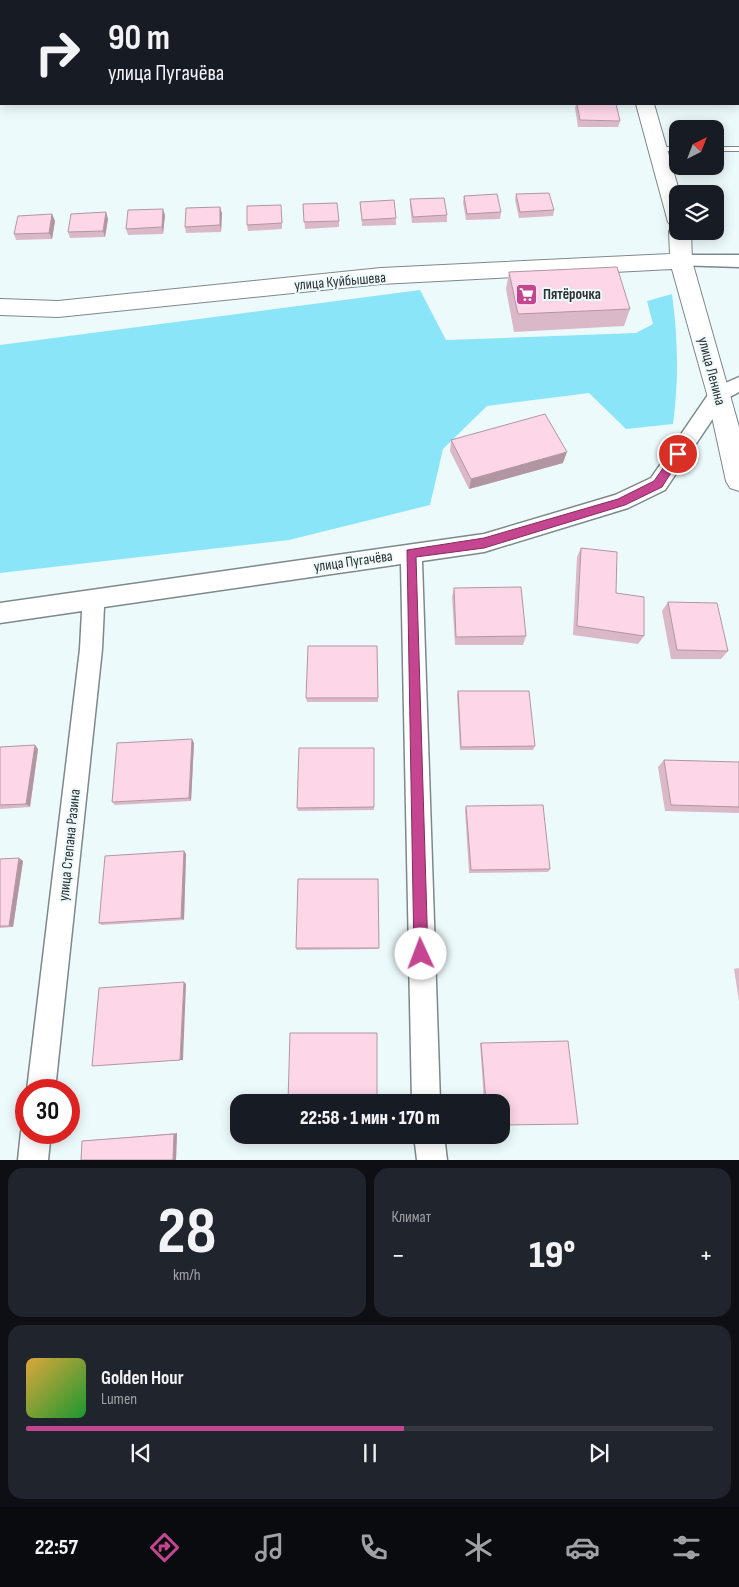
<!DOCTYPE html>
<html lang="ru">
<head>
<meta charset="utf-8">
<style>
  :root { --surface:#171b24; --page:#20242c; --text:#f1f3f6; --muted:#9ea1a6; --line:#363941; --accent:#c54590 }
  body { margin:0; font-family:"Sofia Sans Condensed",sans-serif; background:var(--page); color:var(--text); height:100vh; display:flex; flex-direction:column; font-size:19px; white-space:nowrap }
  * { box-sizing:border-box; margin:0 }
  p { font-size:16px; color:var(--muted) }
  .icon { flex:none; width:28px; height:28px; fill:none; stroke:currentColor; stroke-width:2; stroke-linecap:round; stroke-linejoin:round }
  .map { position:relative; height:1160px; overflow:hidden }
  .side { display:flex; flex-direction:column; gap:8px; padding:8px; background:#0d0f14; flex:1 }
  .side>* { flex:none }
  .guide { position:absolute; left:0px; top:0px; width:740px; height:105px; box-shadow:0 2px 12px #0003; background:#171b24; color:var(--text); overflow:hidden }
  .needle { width:32px; rotate:42deg }
  .controls { position:absolute; left:669px; top:120px; display:grid; gap:10px }
  .controls a { display:grid; place-items:center; width:55px; height:55px; border-radius:10px; background:var(--surface); box-shadow:0 2px 12px #0003; font-size:25px }
  .speed { position:absolute; left:15px; top:1079px; display:flex; gap:10px; font-size:25px; font-weight:700; text-align:center }
  .speed>* { display:grid; place-content:center; width:65px; height:65px; border-radius:50%; background:var(--surface); box-shadow:0 2px 12px #0003; line-height:1 }
  .speed .limit { border:8px solid #d22; background:#fff; color:#111 }
  .pin { position:absolute; display:grid; place-items:center; width:42px; height:42px; color:#fff; margin:-21px; border:2px solid #fff; border-radius:50%; box-shadow:0 1px 5px #0007 }
  .me { position:absolute; width:55px; margin:-28px; rotate:358deg; stroke-linejoin:round; filter:drop-shadow(0 0 4px #0008) }
  .turn { display:flex; align-items:center; gap:18px; height:105px; padding:0 25px; font-size:22px }
  .turn .icon { width:65px; height:65px; stroke-width:2.5 }
  .turn b { display:block; font-size:35px; line-height:42px }
  .big { font-size:38px; font-weight:800; line-height:1.1 }
  .side .tile { flex:1; display:flex; flex-direction:column; justify-content:center; gap:8px; min-width:0; padding:0 18px; border-radius:15px; background:var(--page) }
  .side .dial { align-items:center; gap:0 }
  .dial b { font-size:65px; line-height:1 }
  .song { display:flex; align-items:center; gap:15px }
  .cover { width:60px; height:60px; border-radius:8px; background:linear-gradient(135deg,hsl(40 70% 55%),hsl(130 70% 35%)) }
  .played { height:5px; border-radius:2px; background:linear-gradient(90deg,var(--accent) 55%,var(--line) 55%) }
  .keys { display:flex; justify-content:space-around; direction:ltr }
  .heat { display:flex; justify-content:space-between; align-items:center; font-size:28px; direction:ltr }
  .side .tiles { flex:1; display:grid; gap:8px; grid-template-columns:1fr 1fr }
  .tile:last-child { grid-column:span 2 }
  .trip { position:absolute; left:230px; top:1094px; width:280px; height:50px; border-radius:15px; background:var(--surface); box-shadow:0 2px 12px #0003; font-weight:800; line-height:50px; text-align:center }
  .menu { display:flex; height:80px; justify-content:space-around; align-items:center; background:#090b0e; color:var(--muted) }
  .menu .icon { width:35px; height:35px }
  .menu .current { color:var(--accent) }
  .menu b { font-size:22px; color:var(--text) }
  .map>svg:first-child { display:block }
</style>
</head>
<body>
<div class="map">
<svg width="739" height="1160" viewBox="0 0 739 1160">
  <rect width="100%" height="100%" fill="#edfafc"/>
  <path fill="#8be5f9" d="M420,290L446,340L636,333L653,324L647,301L672,294C678,338 679,380 673,424L626,429L589,393L487,406L443,449L430,505L289,540L0,573V345Z"/>
  <g fill="none" stroke-linecap="round" stroke-linejoin="round">
    <defs>
      <path id="service" d="M654,147H678V151H654Z
        M715,147H739V151H715Z"/>
      <path id="minor" d="M381,0H395L396,1H381Z
        M0,64H1V72H0Z
        M681,255H739V267L675,265L673,261L675,257Z
        M739,377V392L726,399L665,490L628,508L484,552L422,561L440,1102H412L401,564L104,607L102,649L55,1090H27L80,649L82,611L0,623V603L484,534L615,495L651,478L712,389Z
        M26,1122V1132H51L48,1160H18L21,1132Z
        M414,1135H444L447,1160H417Z"/>
      <path id="secondary" d="M611,0H627V1H611Z
        M636,104H654L680,194H678V231H691L692,261L739,427V491L730,488L726,481L707,394L672,269L381,284L58,317L0,315V299L58,301L381,268L670,254L669,231L672,227L668,222Z"/>
    </defs>
    <use href="#service" stroke="#7d888b" stroke-width="2"/>
    <use href="#minor" stroke="#7d888b" stroke-width="3"/>
    <use href="#secondary" stroke="#7d888b" stroke-width="2"/>
    <use href="#service" fill="#fff" fill-rule="evenodd"/>
    <use href="#minor" fill="#fff" fill-rule="evenodd"/>
    <use href="#secondary" fill="#fff" fill-rule="evenodd"/>
  </g>
  <path fill="#dab8c8" d="M576,104H616L620,121L618,127H578L575,108Z
    M516,194L554,210L553,216L519,218L515,200Z
    M464,196L501,212L500,219L466,220L463,202Z
    M410,199L447,215V222L412,223L410,205Z
    M360,202L396,218V225L362,226Z
    M303,204L339,221V227L305,229Z
    M282,211V229L248,231L247,225Z
    M106,212L108,219L105,237L70,238L68,232Z
    M222,213L221,232L186,233L185,227Z
    M52,214L55,221L52,239L16,240L14,234Z
    M165,215L163,234L128,235L126,229Z
    M509,272L630,309L624,326L514,332L506,289Z
    M451,440L563,463L469,489L450,451Z
    M581,548L616,593L644,636L638,644L573,635L577,557Z
    M454,588L526,636L523,645H455L452,597Z
    M668,602L728,651L721,659H671L662,611Z
    M377,646L378,702H307L306,698Z
    M458,691L535,746L533,750H460L457,695Z
    M194,743L191,801L115,805L112,802Z
    M0,747L38,749L30,807L0,809Z
    M374,748V810L298,811L297,808Z
    M664,760L739,762V813L665,811L658,767Z
    M466,806L550,869L548,872L469,873L465,810Z
    M184,851L186,854L184,920L102,925L99,923Z
    M0,859L23,861L13,927L0,928Z
    M378,879L379,949L297,950L296,948Z
    M739,968V1001L734,969Z
    M480,1043H481L501,1102H484Z
    M177,1133L176,1160H81L82,1141Z"/>
  <path fill="#b196a2" d="M220,207L222,213L221,232L220,225Z
    M163,209L165,215L163,234L162,227Z
    M106,212L108,219L105,237L103,231Z
    M52,214L55,221L52,239L49,233Z
    M567,452L563,463L469,489L471,479Z
    M192,739L194,743L191,801L189,798Z
    M35,745L38,749L30,807L26,804Z
    M184,851L186,854L184,920L181,918Z
    M19,858L23,861L13,927L9,926Z
    M184,982L186,984L183,1060H180Z
    M177,1133L176,1160H173L174,1134Z"/>
  <path fill="#fdd6e8" stroke="#b196a2" d="M548,0H580L581,1H548Z
    M0,9H1V27H0Z
    M0,74H1V94H0Z
    M577,104H616L620,121L580,120Z
    M549,193L554,210L520,212L516,194Z
    M497,194L501,212L467,214L464,196Z
    M444,198L447,215L413,217L410,199Z
    M394,200L396,218L362,220L360,202Z
    M337,203L339,221L304,222L303,204Z
    M281,205L282,223L247,225V206Z
    M220,207V225L185,227L186,208Z
    M163,209L162,227L126,229L128,210Z
    M106,212L103,231L68,232L71,214Z
    M52,214L49,233L14,234L18,216Z
    M617,267L630,309L518,314L509,272Z
    M545,414L567,452L471,479L451,440Z
    M581,548L617,552L616,593L644,597V636L577,626Z
    M521,587L526,636L456,637L454,588Z
    M668,602L717,603L728,651L677,650Z
    M308,646H377L378,698H306Z
    M458,691H529L535,746L461,747Z
    M192,739L189,798L112,802L117,743Z
    M35,745L26,804L0,805V747Z
    M299,748H374V807L297,808Z
    M664,760L739,762V807L671,805Z
    M543,805L550,869L471,870L466,806Z
    M184,851L181,918L99,923L105,856Z
    M19,858L9,926H0V859Z
    M298,879H378L379,948H296Z
    M184,982L180,1060L92,1066L99,988Z
    M290,1033H377V1102H288Z
    M568,1041L578,1124L501,1125V1102H486L481,1043Z
    M174,1134L173,1160H81L82,1141Z"/>
  <path fill="#c54590" stroke="#802d5e" d="M678,450L683,454L662,487L625,505L484,548L416,557L428,954L426,959L421,961L416,959L414,954L407,550L484,538L618,499L654,481L675,451Z"/>
  <defs>
    <symbol id="supermarket-square" viewBox="-11 -11 22 22"><rect x="-9" y="-9" width="18" height="18" rx="4" fill="#c54590" stroke="#edfafc"/><path d="M-6-5.5h2.5l.6 2H6L4.5 2H-2.5L-4.4-4H-6ZM-1.5 3.2a1.3 1.3 0 1 0 .1 0ZM3 3.2a1.3 1.3 0 1 0 .1 0Z" fill="#fff"/></symbol>
  </defs>
  <g fill-rule="evenodd">
    <use href="#supermarket-square" x="514" y="282" width="25" height="25"/>
  </g>
  <g text-anchor="middle" stroke-width="4" stroke-linejoin="round" paint-order="stroke">
    <g font-size="15" fill="#2d3133" stroke="#edfafc">
      <text transform="translate(340 281) rotate(-5)" y="5">улица Куйбышева</text>
      <text transform="translate(712 371) rotate(75)" y="5">улица Ленина</text>
      <text transform="translate(353 561) rotate(-8)" y="5">улица Пугачёва</text>
      <text transform="translate(69 845) rotate(-84)" y="5">улица Степана Разина</text>
    </g>
    <g font-size="15" font-weight="bold" fill="#2d3133" stroke="#edfafc" text-anchor="start">
      <text x="543" y="299">Пятёрочка</text>
    </g>
  </g>
</svg>
<div class="controls">
<a><svg class="needle" viewBox="-14 -14 28 28"><path d="M0-13l5 13h-10z" fill="#e53935"/><path d="M0 13l5-13h-10z" fill="#9ea1a6"/></svg></a>
<a><svg class="icon" aria-label="layers" viewBox="0 0 24 24"><path d="M12 4l9 5-9 5-9-5zM3 14l9 5 9-5"/></svg></a>
</div>
<div class="speed"><div class="limit">30</div></div>
<div class="pin" style="left:678px;top:454px;background:#d93025"><svg class="icon" aria-label="arrive" viewBox="0 0 24 24"><path d="M6 21V4h12l-3 4 3 4H6"/></svg></div>
<svg class="me" style="left:421px;top:954px" viewBox="-20 -20 40 40"><circle r="19" fill="#fff"/><path d="M0-13L10 11 0 6-10 11z" fill="#c54590"/></svg>
<div class="trip">22:58 · 1 мин · 170 m</div>
<div class="guide">
<div class="turn"><svg class="icon" aria-label="right" viewBox="0 0 24 24"><path d="M7 20v-9h11M14 6l5 5-5 5"/></svg><div><b>90 m</b>улица Пугачёва</div></div>
</div>
</div>
<section class="side">
<div class="tiles">
<div class="tile dial"><b>28</b><p>km/h</p></div>
<div class="tile"><p>Климат</p>
<div class="heat"><a>−</a><b class="big">19°</b><a>+</a></div>
</div>
<div class="tile">
<div class="song"><i class="cover"></i><div><b>Golden Hour</b><p>Lumen</p></div></div>
<div class="played"></div>
<div class="keys"><svg class="icon" aria-label="previous" viewBox="0 0 24 24"><path d="M18 5L8 12l10 7zM5 5v14"/></svg><svg class="icon" aria-label="pause" viewBox="0 0 24 24"><path d="M8 5v14M16 5v14"/></svg><svg class="icon" aria-label="next" viewBox="0 0 24 24"><path d="M6 5l10 7-10 7zM19 5v14"/></svg></div>
</div>
</div>
</section>
<nav class="menu">
<b>22:57</b>
<svg class="icon current" aria-label="directions" viewBox="0 0 24 24"><path d="M12 3l9 9-9 9-9-9zM9 14v-3h6M13 9l2 2-2 2"/></svg>
<svg class="icon" aria-label="music" viewBox="0 0 24 24"><path d="M9 18V5l10-2v13"/><circle cx="6" cy="18" r="3"/><circle cx="16" cy="16" r="3"/></svg>
<svg class="icon" aria-label="phone" viewBox="0 0 24 24"><path d="M5 4h4l2 5-3 2q2 4 5 5l2-3 5 2v4C11 20 4 13 5 4z"/></svg>
<svg class="icon" aria-label="climate" viewBox="0 0 24 24"><path d="M12 3v18M4 7l16 10M4 17L20 7"/></svg>
<svg class="icon" aria-label="car" viewBox="0 0 24 24"><path d="M5 17H2v-5l4-1 3-4h7l3 4 3 1v5h-3M9 17h6M6 11h13"/><circle cx="7" cy="17" r="2"/><circle cx="17" cy="17" r="2"/></svg>
<svg class="icon" aria-label="filters" viewBox="0 0 24 24"><path d="M4 7h16M4 17h16"/><circle cx="9" cy="7" r="2"/><circle cx="15" cy="17" r="2"/></svg>
</nav>
</body>
</html>
